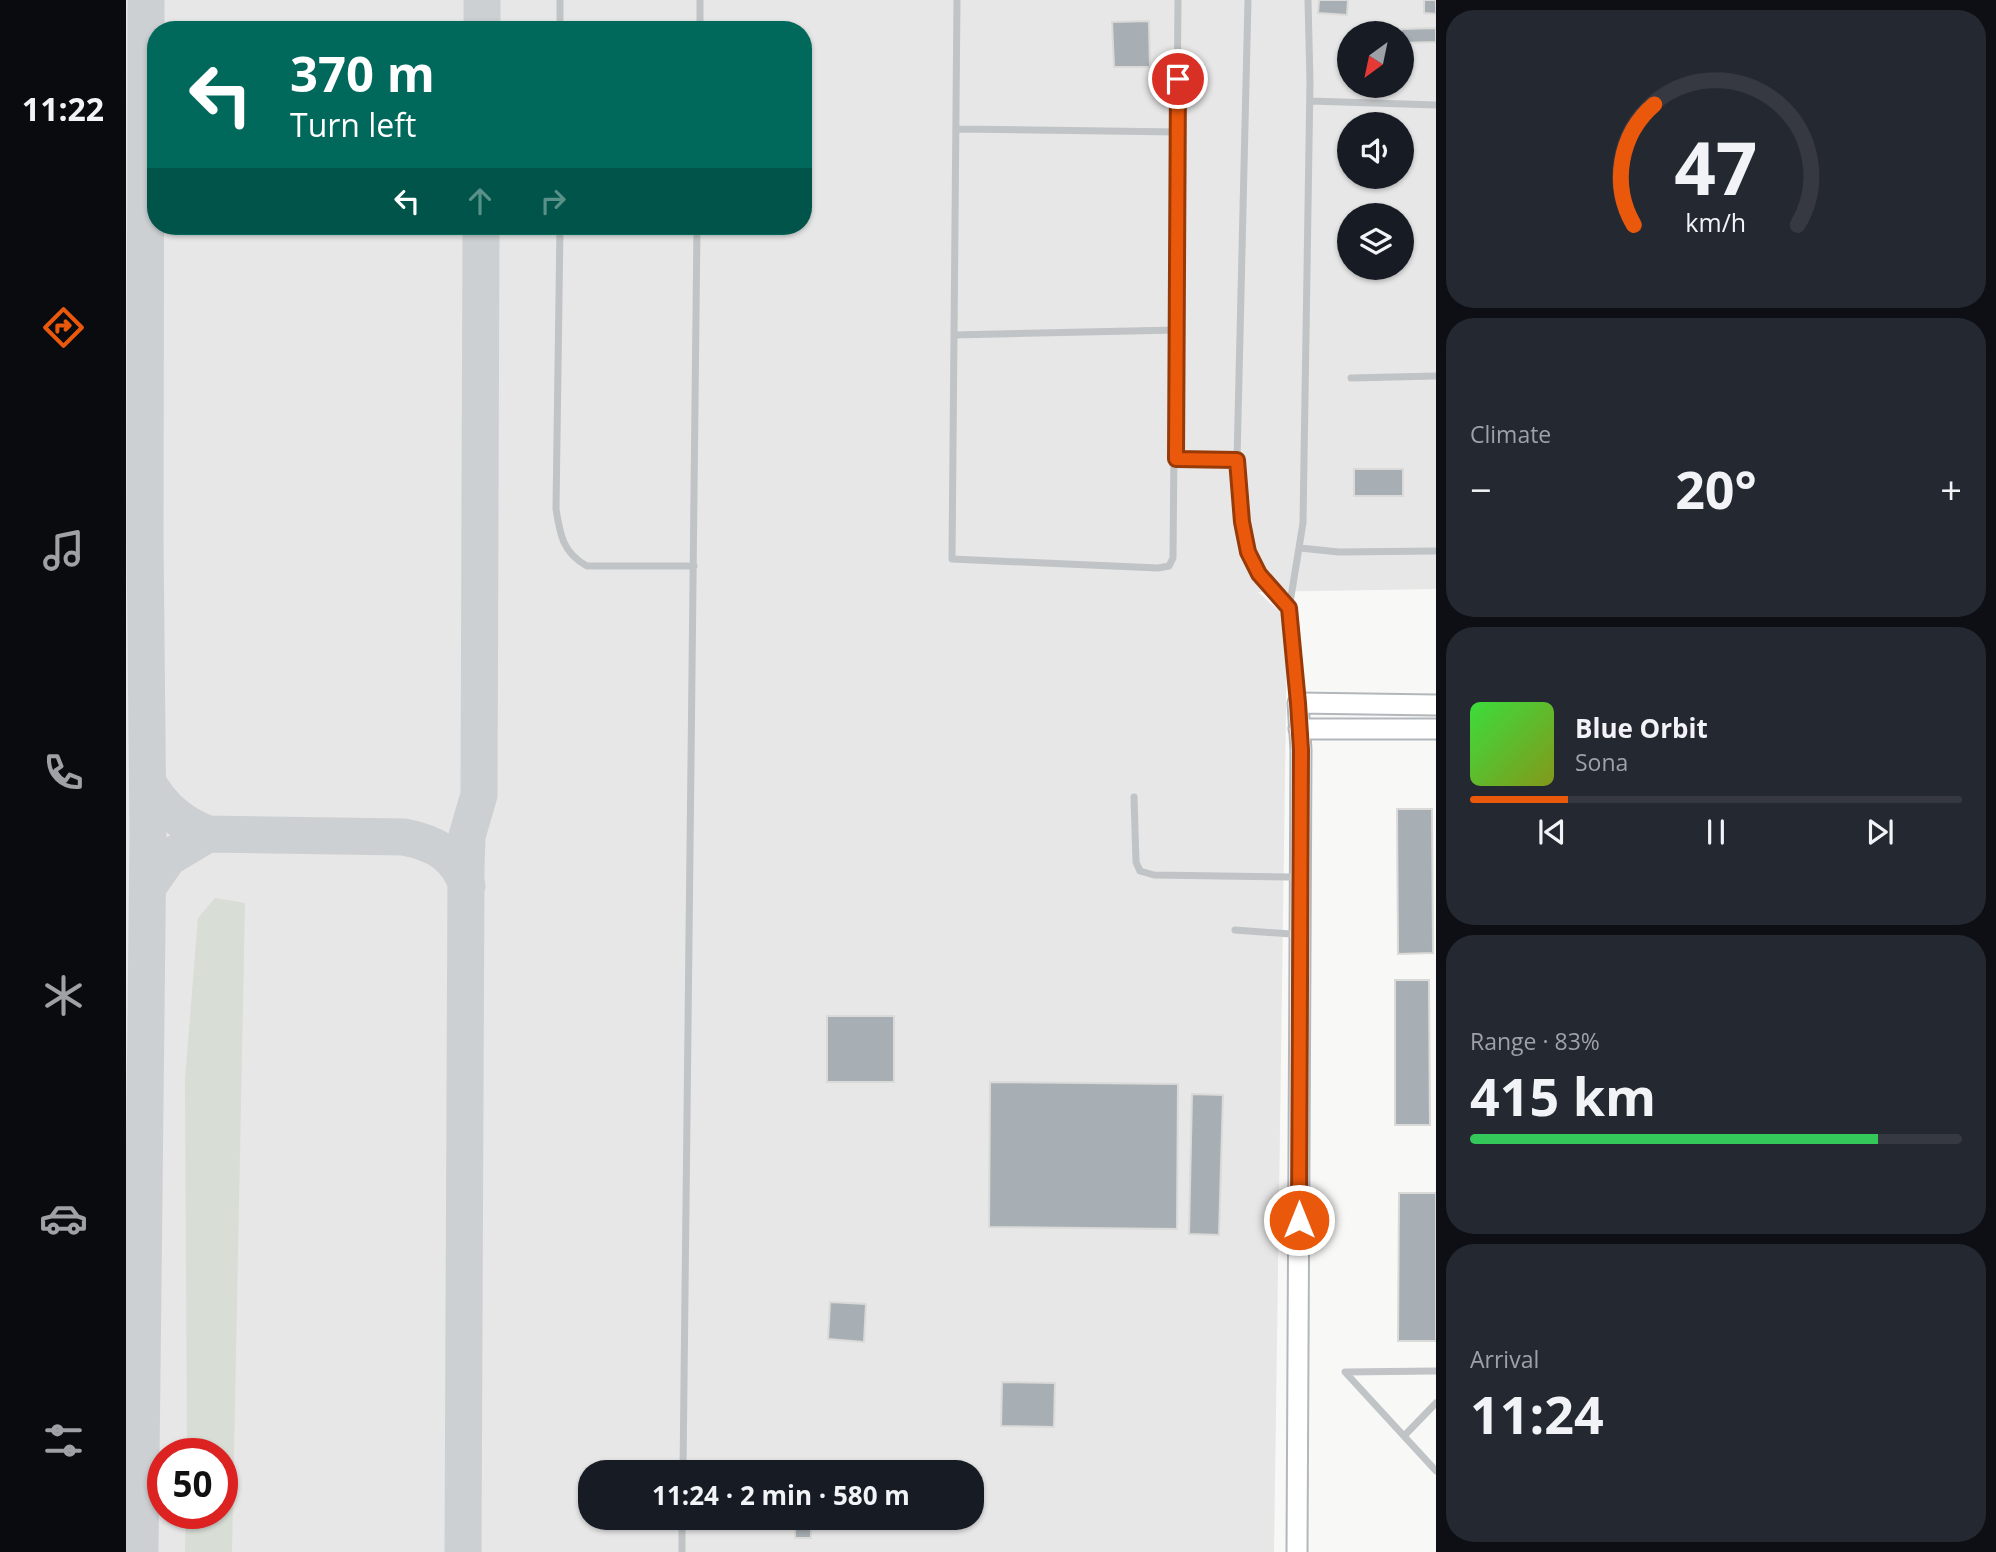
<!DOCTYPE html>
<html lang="en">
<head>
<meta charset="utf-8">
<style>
  :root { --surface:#171b24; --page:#242831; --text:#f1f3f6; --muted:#9ea1a6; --line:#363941; --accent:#ea580c }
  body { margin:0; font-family:"Open Sans",sans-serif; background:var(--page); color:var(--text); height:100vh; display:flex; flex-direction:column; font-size:26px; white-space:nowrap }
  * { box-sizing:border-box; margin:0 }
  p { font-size:23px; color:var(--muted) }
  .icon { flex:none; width:38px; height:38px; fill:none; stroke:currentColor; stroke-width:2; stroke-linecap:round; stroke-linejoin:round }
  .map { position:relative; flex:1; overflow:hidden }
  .details { display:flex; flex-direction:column; gap:10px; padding:10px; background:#0d0f14; width:560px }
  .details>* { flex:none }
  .banner { position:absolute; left:21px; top:21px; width:665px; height:214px; border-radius:28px; box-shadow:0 2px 5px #0004; background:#00695c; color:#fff; overflow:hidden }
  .needle { width:46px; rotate:213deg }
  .tools { position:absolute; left:1211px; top:21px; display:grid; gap:14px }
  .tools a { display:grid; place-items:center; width:77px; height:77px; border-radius:50%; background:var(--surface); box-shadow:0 2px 5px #0004; font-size:35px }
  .speed { position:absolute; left:21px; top:1438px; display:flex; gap:14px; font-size:35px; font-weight:700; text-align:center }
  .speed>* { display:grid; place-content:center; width:91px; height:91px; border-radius:50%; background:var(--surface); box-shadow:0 2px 5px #0004; line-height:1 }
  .speed .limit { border:10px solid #d22; background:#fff; color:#111 }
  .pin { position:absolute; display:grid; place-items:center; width:60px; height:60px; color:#fff; margin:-30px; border:4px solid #fff; border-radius:50%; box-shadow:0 2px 7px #0007 }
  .me { position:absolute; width:77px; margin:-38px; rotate:0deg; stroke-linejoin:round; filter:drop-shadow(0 0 5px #0008) }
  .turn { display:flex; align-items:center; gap:24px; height:147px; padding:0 28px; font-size:32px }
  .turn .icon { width:91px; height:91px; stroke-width:2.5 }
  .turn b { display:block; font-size:49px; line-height:60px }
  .lanes { display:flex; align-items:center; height:66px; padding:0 28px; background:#0003; justify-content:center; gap:35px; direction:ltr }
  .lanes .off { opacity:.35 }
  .big { font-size:52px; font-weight:700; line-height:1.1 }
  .details .tile { flex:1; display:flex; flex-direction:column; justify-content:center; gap:10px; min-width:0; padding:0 24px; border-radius:28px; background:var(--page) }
  .details .dial { align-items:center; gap:0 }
  .dial svg { height:182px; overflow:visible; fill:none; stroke:var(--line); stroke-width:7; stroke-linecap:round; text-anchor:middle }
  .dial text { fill:var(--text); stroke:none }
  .song { display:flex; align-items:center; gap:21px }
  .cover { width:84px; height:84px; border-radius:10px; background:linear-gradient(135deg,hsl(120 70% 55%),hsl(70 70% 35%)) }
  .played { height:7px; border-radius:4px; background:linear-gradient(90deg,var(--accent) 20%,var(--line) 20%) }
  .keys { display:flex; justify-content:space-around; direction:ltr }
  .heat { display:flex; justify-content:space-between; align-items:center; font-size:38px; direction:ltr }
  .charge { height:10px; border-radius:5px; background:linear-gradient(90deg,#34c759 83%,var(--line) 0) }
  .trip { position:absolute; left:452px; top:1460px; width:406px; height:70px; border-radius:28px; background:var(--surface); box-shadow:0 2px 5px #0004; font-weight:700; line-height:70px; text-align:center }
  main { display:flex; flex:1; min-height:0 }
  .tabs { display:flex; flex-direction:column; width:126px; justify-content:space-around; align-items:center; background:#090b0e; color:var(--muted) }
  .tabs .icon { width:49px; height:49px }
  .tabs .active { color:var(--accent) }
  .tabs b { font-size:32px; color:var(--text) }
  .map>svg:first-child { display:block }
</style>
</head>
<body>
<main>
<nav class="tabs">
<b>11:22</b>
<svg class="icon active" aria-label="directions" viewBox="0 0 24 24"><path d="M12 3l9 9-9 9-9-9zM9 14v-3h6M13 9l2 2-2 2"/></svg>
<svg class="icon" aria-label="music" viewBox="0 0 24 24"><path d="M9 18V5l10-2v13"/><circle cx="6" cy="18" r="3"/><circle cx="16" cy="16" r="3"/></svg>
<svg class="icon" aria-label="phone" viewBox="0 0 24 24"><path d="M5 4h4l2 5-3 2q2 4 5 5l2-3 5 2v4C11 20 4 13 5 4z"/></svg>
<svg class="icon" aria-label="climate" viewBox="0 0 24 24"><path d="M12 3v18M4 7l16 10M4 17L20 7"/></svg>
<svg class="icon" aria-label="car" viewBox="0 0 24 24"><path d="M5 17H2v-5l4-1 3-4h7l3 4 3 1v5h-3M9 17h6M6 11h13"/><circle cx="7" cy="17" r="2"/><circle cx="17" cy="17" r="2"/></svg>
<svg class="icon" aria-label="filters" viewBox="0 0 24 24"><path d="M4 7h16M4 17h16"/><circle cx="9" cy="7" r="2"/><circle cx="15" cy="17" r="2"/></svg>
</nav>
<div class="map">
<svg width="1310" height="1552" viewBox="0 0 1310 1552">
  <rect width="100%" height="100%" fill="#f8f8f6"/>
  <path fill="#e6e7e6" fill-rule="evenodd" d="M0,0H1310V589L1132,592L1155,613L1160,622L1161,634L1148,1552H0ZM30,30H677V226H30ZM1223,33H1276V86H1223ZM1223,124H1276V177H1223ZM1223,215H1276V268H1223ZM37,1454H96V1514H37ZM464,1472H845V1517H464Z"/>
  <path fill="#d8ddd6" d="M89,898L119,903L106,1552H59L60,1514H96V1454H61L59,1079L72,918Z"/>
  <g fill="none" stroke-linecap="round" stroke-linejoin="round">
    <path stroke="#cdd0d2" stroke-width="37" d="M356,30V0
      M82,834L278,837C309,843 331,855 341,886
      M22,887L42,858L82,834C55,824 37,808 22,783
      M14,1552L22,835L19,540L20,0
      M337,1552L340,868L341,836L353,795L355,226"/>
  </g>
  <path fill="#a8afb4" stroke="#dadad8" stroke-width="2" d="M1193,0H1222L1221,15L1192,13Z
    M1298,0H1310V14L1298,13Z
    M1023,21L1024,67H988L986,22Z
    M1310,28V42L1276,43L1275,29Z
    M1228,469H1277V496H1228Z
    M1271,809H1306L1307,953L1272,954Z
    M1269,980H1303L1304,1125H1269Z
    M701,1016H768V1082H701Z
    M864,1082L1052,1084L1051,1229L863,1227Z
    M1066,1094L1097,1095L1093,1235L1063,1234Z
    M1273,1193H1310V1341H1272Z
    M704,1302L740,1304L738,1342L702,1339Z
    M876,1382L929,1383L928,1427L875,1426Z
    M669,1517H685V1538H669Z
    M702,1517H790V1526L702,1525Z"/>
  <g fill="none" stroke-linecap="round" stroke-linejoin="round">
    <defs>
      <path id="secondary" d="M1173,729H1310
        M1171,1552L1175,750L1172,703L1310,705"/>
    </defs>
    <use href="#secondary" stroke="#b2b7bc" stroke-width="23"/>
    <path stroke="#c0c4c7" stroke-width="7" d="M434,0V30
      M831,0L826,559L1032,568L1043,566L1047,558L1052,0
      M1122,0L1111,460L1116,522L1122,552L1133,574L1163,609L1172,702
      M574,30V0
      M1184,101L1310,105
      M830,129L1052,132
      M434,226L430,509C434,535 437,553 461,566H568
      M828,335L1051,330
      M1225,378L1310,376
      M1050,459L1111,460
      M1174,548L1213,552L1310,551
      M1163,609L1177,523L1184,82L1182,0
      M1008,797L1010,862L1014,871L1028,875L1164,877
      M1109,930L1165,934
      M1310,1371L1219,1372L1310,1471
      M1278,1436L1310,1403
      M557,1472L571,226
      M556,1552V1517"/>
    <use href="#secondary" stroke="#fff" stroke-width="19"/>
  </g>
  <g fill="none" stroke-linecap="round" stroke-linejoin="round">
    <defs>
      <path id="route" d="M1052,79L1050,459L1111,460L1116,522L1122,552L1133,574L1163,608L1172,703L1175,750L1173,1220"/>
    </defs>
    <use href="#route" stroke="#983908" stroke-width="18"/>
    <use href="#route" stroke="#ea580c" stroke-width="12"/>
  </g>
</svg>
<div class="tools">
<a><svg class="needle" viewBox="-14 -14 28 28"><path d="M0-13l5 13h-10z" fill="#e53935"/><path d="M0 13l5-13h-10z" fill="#9ea1a6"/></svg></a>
<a><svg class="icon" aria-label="sound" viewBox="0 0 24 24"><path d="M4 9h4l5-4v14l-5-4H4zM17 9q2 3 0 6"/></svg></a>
<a><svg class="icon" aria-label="layers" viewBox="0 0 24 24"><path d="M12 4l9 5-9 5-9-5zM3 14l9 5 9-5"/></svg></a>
</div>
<div class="speed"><div class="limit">50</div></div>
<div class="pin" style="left:1052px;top:79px;background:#d93025"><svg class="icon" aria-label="arrive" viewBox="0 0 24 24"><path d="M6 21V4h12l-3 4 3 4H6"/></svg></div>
<svg class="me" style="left:1173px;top:1220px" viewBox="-20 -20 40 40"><circle r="17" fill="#ea580c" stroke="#fff" stroke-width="3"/><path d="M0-11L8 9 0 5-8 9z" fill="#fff"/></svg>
<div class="trip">11:24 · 2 min · 580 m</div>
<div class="banner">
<div class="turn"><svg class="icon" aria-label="left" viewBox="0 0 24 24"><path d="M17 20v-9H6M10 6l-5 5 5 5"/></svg><div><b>370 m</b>Turn left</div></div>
<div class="lanes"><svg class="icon" aria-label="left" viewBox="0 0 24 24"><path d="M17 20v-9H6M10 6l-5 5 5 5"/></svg><svg class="icon off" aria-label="ahead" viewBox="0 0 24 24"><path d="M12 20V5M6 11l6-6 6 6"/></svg><svg class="icon off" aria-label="right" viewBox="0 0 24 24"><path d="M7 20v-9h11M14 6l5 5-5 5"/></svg></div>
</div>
</div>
<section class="details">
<div class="tile dial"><svg viewBox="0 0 100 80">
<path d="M14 69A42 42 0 1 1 86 69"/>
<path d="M14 69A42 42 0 0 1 23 16" stroke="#ea580c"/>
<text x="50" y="56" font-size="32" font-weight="700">47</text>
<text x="50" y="72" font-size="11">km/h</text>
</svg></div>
<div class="tile"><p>Climate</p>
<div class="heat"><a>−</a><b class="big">20°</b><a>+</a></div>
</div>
<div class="tile">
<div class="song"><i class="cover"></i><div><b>Blue Orbit</b><p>Sona</p></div></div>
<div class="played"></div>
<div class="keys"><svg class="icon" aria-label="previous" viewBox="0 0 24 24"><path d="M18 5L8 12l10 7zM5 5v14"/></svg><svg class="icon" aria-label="pause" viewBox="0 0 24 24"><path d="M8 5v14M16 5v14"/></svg><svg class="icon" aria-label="next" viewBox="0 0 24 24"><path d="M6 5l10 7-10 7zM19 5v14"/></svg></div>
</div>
<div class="tile"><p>Range · 83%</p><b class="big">415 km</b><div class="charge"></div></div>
<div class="tile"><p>Arrival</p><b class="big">11:24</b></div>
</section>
</main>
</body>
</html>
